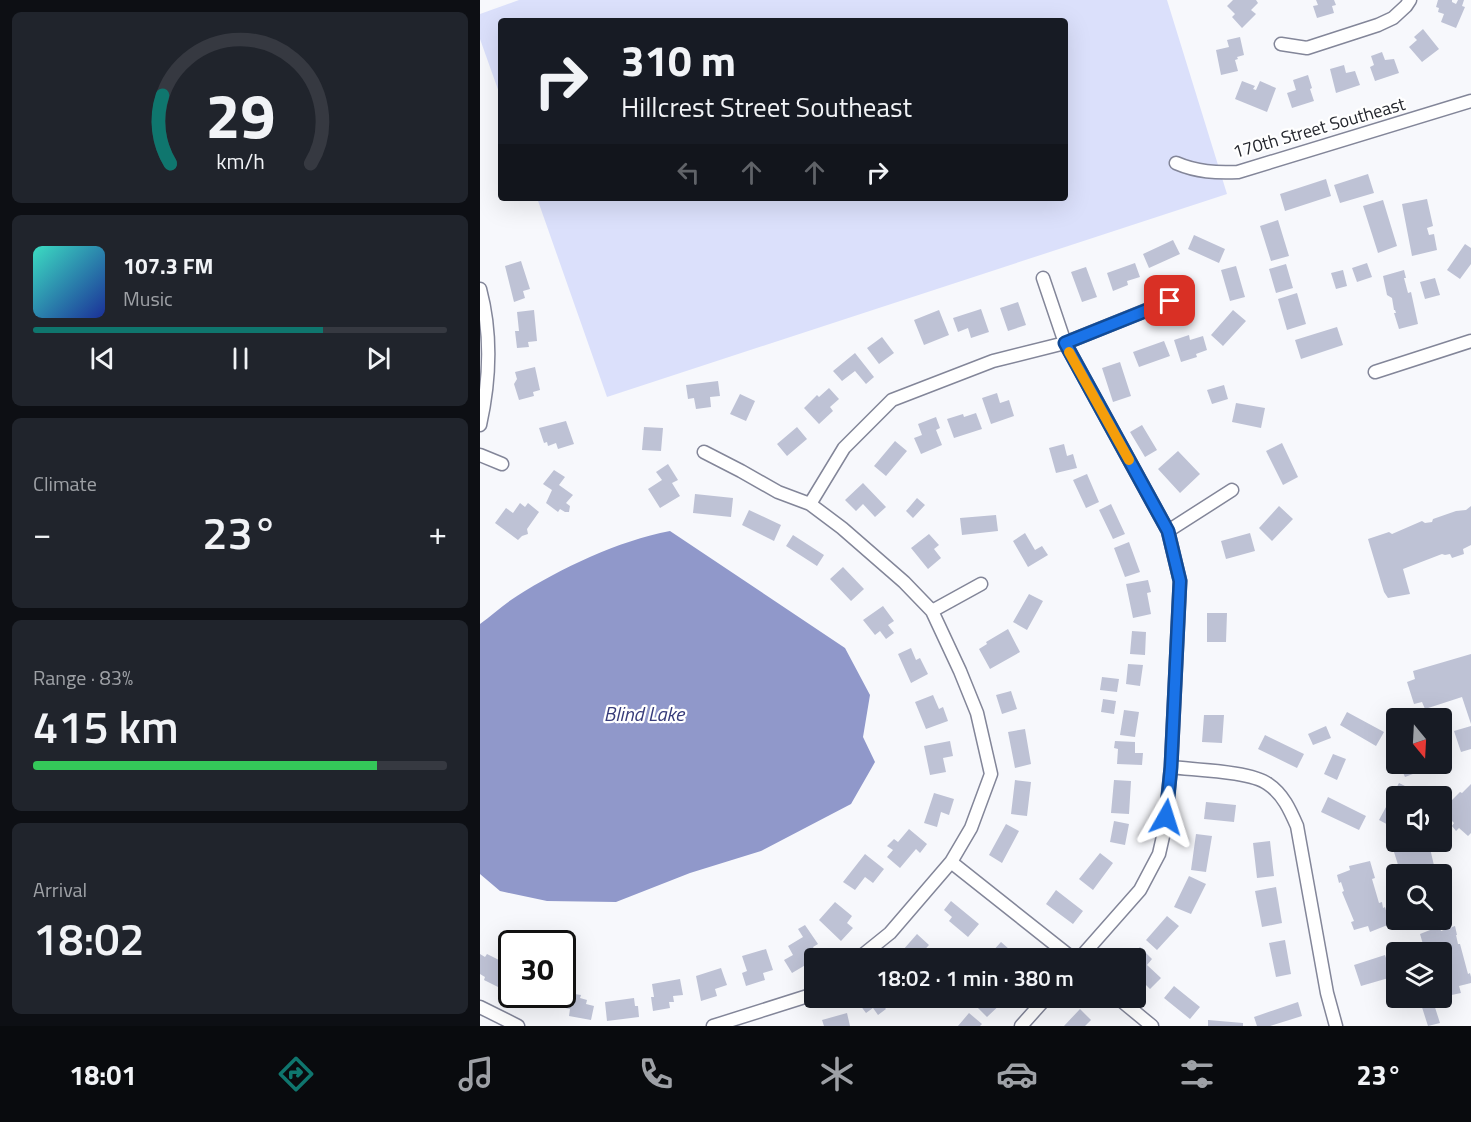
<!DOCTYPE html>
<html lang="en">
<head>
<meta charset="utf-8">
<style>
  :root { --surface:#171b24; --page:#20242c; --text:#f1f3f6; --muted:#9ea1a6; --line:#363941; --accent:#0f766e }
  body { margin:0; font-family:"Titillium Web",sans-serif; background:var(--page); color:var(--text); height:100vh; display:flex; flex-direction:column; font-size:22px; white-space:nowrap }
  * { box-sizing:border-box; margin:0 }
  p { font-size:20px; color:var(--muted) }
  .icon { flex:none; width:33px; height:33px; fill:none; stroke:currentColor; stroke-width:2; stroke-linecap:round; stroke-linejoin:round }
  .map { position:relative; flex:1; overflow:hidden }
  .sheet { display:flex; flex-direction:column; gap:12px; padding:12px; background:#0d0f14; width:480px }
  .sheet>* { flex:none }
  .top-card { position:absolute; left:18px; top:18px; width:570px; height:183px; border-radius:6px; box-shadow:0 6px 24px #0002; background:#171b24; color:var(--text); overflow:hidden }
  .needle { width:39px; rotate:162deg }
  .tools { position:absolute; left:906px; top:708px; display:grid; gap:12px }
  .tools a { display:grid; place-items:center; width:66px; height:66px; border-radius:6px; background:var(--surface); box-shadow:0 6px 24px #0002; font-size:30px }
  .speed { position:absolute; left:18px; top:930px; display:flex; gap:12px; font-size:30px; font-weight:700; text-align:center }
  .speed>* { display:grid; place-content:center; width:78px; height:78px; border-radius:50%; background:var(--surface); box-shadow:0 6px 24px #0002; line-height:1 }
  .speed .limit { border:3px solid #111; border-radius:9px; background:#fff; color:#111 }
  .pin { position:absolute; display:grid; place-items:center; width:51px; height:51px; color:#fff; margin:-26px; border-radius:12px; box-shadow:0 3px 9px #0006 }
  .me { position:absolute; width:66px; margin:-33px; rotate:6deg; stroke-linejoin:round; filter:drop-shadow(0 0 4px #0008) }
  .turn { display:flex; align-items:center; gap:21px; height:126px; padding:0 24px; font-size:27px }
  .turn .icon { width:78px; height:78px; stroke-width:2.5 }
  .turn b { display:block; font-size:42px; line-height:51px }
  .lanes { display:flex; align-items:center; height:57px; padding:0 24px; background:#0003; justify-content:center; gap:30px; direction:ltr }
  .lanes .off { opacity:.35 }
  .big { font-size:45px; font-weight:600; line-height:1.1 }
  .sheet .tile { flex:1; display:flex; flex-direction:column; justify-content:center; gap:9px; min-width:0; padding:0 21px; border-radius:9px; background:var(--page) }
  .sheet .dial { align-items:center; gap:0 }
  .dial svg { height:156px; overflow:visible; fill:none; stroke:var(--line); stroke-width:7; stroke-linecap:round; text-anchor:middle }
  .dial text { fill:var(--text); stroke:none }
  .song { display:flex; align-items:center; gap:18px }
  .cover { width:72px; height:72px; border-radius:9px; background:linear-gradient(135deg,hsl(170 70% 55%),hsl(230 70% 35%)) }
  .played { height:6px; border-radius:3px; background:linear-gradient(90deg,var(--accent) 70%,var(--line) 70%) }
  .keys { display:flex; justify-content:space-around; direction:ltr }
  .heat { display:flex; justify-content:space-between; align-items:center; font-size:33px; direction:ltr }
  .charge { height:9px; border-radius:4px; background:linear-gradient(90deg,#34c759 83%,var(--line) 0) }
  .trip { position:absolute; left:324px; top:948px; width:342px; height:60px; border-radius:6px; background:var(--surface); box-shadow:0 6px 24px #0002; font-weight:600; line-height:60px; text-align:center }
  .tab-bar { display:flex; height:96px; justify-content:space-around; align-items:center; background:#090b0e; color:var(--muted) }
  .tab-bar .icon { width:42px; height:42px }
  .tab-bar .on { color:var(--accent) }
  .tab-bar b { font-size:27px; color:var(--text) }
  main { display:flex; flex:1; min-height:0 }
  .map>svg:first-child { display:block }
</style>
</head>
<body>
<main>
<section class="sheet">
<div class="tile dial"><svg viewBox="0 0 100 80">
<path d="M14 69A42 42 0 1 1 86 69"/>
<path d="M14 69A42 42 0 0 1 10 34" stroke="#0f766e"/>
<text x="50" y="56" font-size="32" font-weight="700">29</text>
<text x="50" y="72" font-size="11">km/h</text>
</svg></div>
<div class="tile">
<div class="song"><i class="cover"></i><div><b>107.3 FM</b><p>Music</p></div></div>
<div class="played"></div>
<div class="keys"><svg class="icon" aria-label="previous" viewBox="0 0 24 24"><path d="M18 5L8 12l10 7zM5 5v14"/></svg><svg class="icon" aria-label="pause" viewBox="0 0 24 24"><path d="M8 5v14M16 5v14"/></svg><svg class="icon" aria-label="next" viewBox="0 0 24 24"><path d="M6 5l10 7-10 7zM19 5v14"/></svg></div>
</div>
<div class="tile"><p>Climate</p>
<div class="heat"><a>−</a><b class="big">23°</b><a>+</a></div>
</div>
<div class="tile"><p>Range · 83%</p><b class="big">415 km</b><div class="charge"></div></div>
<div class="tile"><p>Arrival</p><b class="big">18:02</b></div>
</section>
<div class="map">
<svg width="991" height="1026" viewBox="0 0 991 1026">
  <rect width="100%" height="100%" fill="#f7f8fc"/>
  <path fill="#dbe0fb" d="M39,0H687L747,194L127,397L57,198H585V21H21V98L0,39V14Z"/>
  <path fill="#9098ca" d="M190,531L365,648L390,695L383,737L395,762L371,804L281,851L210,873L136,902L67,901L20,891L0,874V624C12,615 24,604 37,596C81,568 138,541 190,531Z"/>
  <path fill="#bec2d5" d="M753,0H776L778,3L771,10L776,14L762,28L752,17L755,14L747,6Z
    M836,0H854L856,5L852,6L854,13L837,18L833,6L838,5Z
    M958,0H972V2L976,4L978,0H984L982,6L985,7L976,28L961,22L964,14L958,12L959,8L956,7Z
    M943,29L959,49L942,62L929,47L937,40L934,37Z
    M760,37L764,55L757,57L758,59L755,60L758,71L741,75L736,50L749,47L747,40Z
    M902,52L905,60L914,59L919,73L895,81L890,67L894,65L891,56Z
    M864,65L866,73L875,71L880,85L856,93L850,69Z
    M828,75L832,88L830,89L834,101L812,108L807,93L816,90L813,80Z
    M762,81L775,86L773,89L776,90L780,81L796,88L787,112L755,99Z
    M888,174L894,193L860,203L854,185Z
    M846,179L851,196L805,211L800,194Z
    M947,199L953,226L947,228L949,235L954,234L957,250L932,256L922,204Z
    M903,200L917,246L898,253L883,206Z
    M798,220L809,256L791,261L780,226Z
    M714,235L745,249L739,263L708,249Z
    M693,240L700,254L669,268L663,254Z
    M985,244L991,248V264L980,279L967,270Z
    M41,261L50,289L43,291L45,298L34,302L25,266Z
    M655,263L660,277L647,281L648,285L633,291L627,273Z
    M887,263L892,277L877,282L872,268Z
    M806,264L813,288L796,293L789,269Z
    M756,266L765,297L750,301L741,270Z
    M606,267L617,297L602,302L591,272Z
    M863,270L867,286L856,289L851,273Z
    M924,270L926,278H924L928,293L931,292L938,324L919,329L914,313H916L915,310H914L912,298L907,295L903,276Z
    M955,278L960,295L945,299L940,282Z
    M817,293L826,324L807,330L798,299Z
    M538,302L546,325L528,331L520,308Z
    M501,309L509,332L491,338L488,328L478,332L473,318Z
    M54,310L57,341L48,342L49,347L37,348L35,331H39L37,312Z
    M459,310L469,335L444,345L434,320Z
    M753,310L766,321L743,346L731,335Z
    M857,327L863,345L821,359L815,340Z
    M709,335L710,340L723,336L727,350L716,354L717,357L701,362L694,340Z
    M402,337L414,353L399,364L387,348Z
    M684,341L690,356L659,367L653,352Z
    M375,353L394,377L386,384L375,371L362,381L353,371Z
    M640,362L651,396L633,402L622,368Z
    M55,367L60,390L53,392L54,396L39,400L34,384L37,379L35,372Z
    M238,381L240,396L230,397L231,407L216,409L214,398L208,399L206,385Z
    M744,385L748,399L732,404L727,390Z
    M349,388L359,399L350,407L353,411L339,424L324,408L337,395L339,397Z
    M517,393L520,403L529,400L534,416L511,424L502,398Z
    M260,394L275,401L266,421L250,414Z
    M756,403L785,408L781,428L752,422Z
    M496,413L502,429L474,438L467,419L483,414L484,417Z
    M456,417L460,428L456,430L462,445L441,454L434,438L442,435L438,424Z
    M86,421L94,444L78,449L76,443L68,446L67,442L64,443L59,428Z
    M662,425L677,450L665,457L650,432Z
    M164,427L183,428L181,451L162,450Z
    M317,427L327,439L307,456L297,444Z
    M415,441L427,451L406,476L394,466Z
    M802,443L818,477L803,485L786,451Z
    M584,444L587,456L593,454L597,468L576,473L569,448Z
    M698,451L720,474L700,493L678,469Z
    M188,464L198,480L192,483L200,496L180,508L168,489L182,480L176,472Z
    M74,470L85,477L79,485L93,495L86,503L90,506L89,512H85L80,509L78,512L66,503L72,490L63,484Z
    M607,474L619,502L606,508L593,480Z
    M383,483L406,507L395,517L383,504L376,511L365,500Z
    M215,494L253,498L251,517L213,513Z
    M437,498L445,505L433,518L426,511Z
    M40,503L45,507L48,503L59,512L47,529L48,534L42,536L38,540L15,523L26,508L33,513Z
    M631,504L645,534L633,539L619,510Z
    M799,506L813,519L792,541L779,528Z
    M991,506V545L983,549L984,554L972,558L970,554L965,555L962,554L923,569L930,594L908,598L904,592L888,539L909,532L912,534L942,521L945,523L952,522L953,519L976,511L986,510Z
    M269,510L301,525L294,541L262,525Z
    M516,515L518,531L482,535L480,518Z
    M545,533L555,550L562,546L568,555L548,567L533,541Z
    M770,533L775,551L746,559L741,541Z
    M449,534L459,545L454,549L461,558L448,569L431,548Z
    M313,535L344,555L337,566L306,546Z
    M649,542L660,572L645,577L634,548Z
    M363,567L384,589L371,601L350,579Z
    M668,580L671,592L667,593L671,614L653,618L646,584Z
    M549,594L563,601L547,630L533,622Z
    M403,606L414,621L408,625L414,633L406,639L400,631L395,635L383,620Z
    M727,613H747L746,642H727Z
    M528,629L540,652L510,669L499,649L507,644L506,642Z
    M652,631L666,632L665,655L650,654Z
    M431,648L436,660L440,658L448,674L431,683L418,654Z
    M991,654V724L982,697L945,709L942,702L934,704L927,682L935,679L933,671Z
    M648,664L663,665L660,686L646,684Z
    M622,677L639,679L637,692L620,690Z
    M531,691L537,709L522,714L516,695Z
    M453,695L459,709L463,707L468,721L446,729L435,702Z
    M623,699L636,701L634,714L621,712Z
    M644,710L659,712L655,737L640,735Z
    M867,712L904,732L896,746L860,725Z
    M724,715H744L742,743L722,742Z
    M846,726L851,738L833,745L828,734Z
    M991,726V749L981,752L974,731Z
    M545,729L551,764L535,768L528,732Z
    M785,735L824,754L817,768L778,749Z
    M470,741L473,756L463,758L466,772L450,775L444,746Z
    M635,741L655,742V753H663L662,765L637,764L638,749L634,748Z
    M853,754L866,759L857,780L844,774Z
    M919,764H934L938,772L925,777Z
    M535,780L551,782L547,816L531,814Z
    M634,780L651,781L649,814L631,813Z
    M919,783L933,790L930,796H916V822L914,828L899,820Z
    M991,784V833L988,836L979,828L976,831L972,826L974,823L964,813L969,808L966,806L980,792L982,793Z
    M454,793L474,799L469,815L461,812L457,827L444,823Z
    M848,797L886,816L879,830L841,812Z
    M726,802L756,805L754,822L724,819Z
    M634,821L649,824L645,845L630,842Z
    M526,824L539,831L522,863L509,855Z
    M429,829L447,844L440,853L436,849L420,868L407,857L413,850L407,846L414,839L418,842Z
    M716,834L732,836L726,872L711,870Z
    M790,841L794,876L777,878L773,843Z
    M934,844L935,848L949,844L956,874H923V867L919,868L914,852Z
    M620,853L633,863L613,890L599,879Z
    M385,854L404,869L393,883L385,877L375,890L363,882Z
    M890,861L895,878L892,879L899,903L902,902L903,908L905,907L910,924L890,932L888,926L874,930L871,922L874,921L862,892L864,891L861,882L859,883L857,875L870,870L869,866Z
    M709,876L726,884L711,914L694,907Z
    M796,887L802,923L782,927L775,891Z
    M576,890L603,911L593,924L566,904Z
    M471,901L499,924L488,937L469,921L472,917L464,910Z
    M355,902L372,916L367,923L373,928L361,941L339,920Z
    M687,916L699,926L677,950L666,940Z
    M325,925L338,944L333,947L339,957L312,973L304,960L313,955L308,946L323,937L318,929Z
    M960,926L961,931L975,926L977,935H976L978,944H980L988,974L990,973L991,977V983L979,986L981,993L962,997V952L945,951L940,934Z
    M437,934L449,945L437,958H416Z
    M805,940L811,974L796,977L789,943Z
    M521,942L539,958H517L511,953Z
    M660,947L672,959L667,965L681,978L670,989L656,975V958H649Z
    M286,949L293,970L283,973L285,980L266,986L262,973L267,971L262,956Z
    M0,954L5,957L7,954L25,963L19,975L23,977L18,987L4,980L5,977L0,974Z
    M905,955L907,961L911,960L914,969L910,970L912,977L881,986L874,965Z
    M241,968L247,985L235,989L237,996L221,1001L216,976Z
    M200,979L203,995L193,996L194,1002H189L190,1008L173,1011L171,997H174L172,984Z
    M694,986L720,1007L710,1019L684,998Z
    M82,992L101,995L100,998L107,1000L106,1004L114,1006L111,1020L89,1016L90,1009L77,1006L79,994H82Z
    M47,994H65L57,1008L44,1000Z
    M154,998L155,1006H158L159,1017L127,1021L125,1002Z
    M381,998H408L401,1003L406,1009L398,1015L393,1008L386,1013L377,1001Z
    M505,998H522L525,1000L507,1017L496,1006Z
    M939,998H952L960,1023L948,1026Z
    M818,1002L822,1016L790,1026H777L774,1017Z
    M600,1009L611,1020L605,1026H584Z
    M367,1013L370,1026H344L342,1020Z
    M489,1013L502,1024L500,1026H478Z
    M728,1020L763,1023V1026H728Z"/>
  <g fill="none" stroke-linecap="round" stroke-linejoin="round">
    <defs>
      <path id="street" d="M801,44L827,48L898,25L913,18L926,6L930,0
        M696,163C717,172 736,173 758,172L991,101
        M563,278L585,343L688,531L700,581L691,767L684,832L679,854L660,890L600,958
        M0,289C12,334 10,380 0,425
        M895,372L991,341
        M224,452L261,471L298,492L330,504L362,528L424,582L452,611L480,671L497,713L511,774L491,828L471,862L410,933L379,958
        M0,455L22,464
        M330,504L364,448L412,400L513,361L585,343L704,295
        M688,531L752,490
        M452,611L501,584
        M691,767C714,770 771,771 788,784C803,794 810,810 817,826L847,993L856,1026
        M471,862L592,958
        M638,998L672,1026
        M0,1007L38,1026
        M233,1026L334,994
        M541,1026L566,998"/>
    </defs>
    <use href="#street" stroke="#838699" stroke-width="15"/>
    <use href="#street" stroke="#fff" stroke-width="12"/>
  </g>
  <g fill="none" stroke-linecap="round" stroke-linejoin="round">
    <defs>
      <path id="route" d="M686,817L691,767L700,581L688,531L585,343L690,301"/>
    </defs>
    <use href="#route" stroke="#114b97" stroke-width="15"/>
    <use href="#route" stroke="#1a73e8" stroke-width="10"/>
    <path stroke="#f59e0b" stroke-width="10" d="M589,352L649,460"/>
  </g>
  <g text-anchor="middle" stroke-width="4.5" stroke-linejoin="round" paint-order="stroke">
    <g font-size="18" fill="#25272e" stroke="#fff">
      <text transform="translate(839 128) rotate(-16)" y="6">170th Street Southeast</text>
    </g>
    <g font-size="20" font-style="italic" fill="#373c7a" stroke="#fff">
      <text x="164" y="721">Blind Lake</text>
    </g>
  </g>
</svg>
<div class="tools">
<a><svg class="needle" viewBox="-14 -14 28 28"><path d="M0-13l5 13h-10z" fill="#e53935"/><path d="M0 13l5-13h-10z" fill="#9ea1a6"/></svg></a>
<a><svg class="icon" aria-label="sound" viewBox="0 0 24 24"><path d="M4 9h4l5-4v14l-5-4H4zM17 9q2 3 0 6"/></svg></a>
<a><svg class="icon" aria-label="search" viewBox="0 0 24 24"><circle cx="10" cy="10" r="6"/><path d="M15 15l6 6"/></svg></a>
<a><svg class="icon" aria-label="layers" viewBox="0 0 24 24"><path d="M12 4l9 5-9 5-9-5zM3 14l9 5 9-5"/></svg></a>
</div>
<div class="speed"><div class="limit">30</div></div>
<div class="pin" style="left:690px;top:301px;background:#d93025"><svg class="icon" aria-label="arrive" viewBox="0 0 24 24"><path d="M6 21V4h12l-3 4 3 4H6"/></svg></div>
<svg class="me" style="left:686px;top:817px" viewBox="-20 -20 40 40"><path d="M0-17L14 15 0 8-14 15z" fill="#1a73e8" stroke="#fff" stroke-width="4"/></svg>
<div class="trip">18:02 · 1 min · 380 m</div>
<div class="top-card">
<div class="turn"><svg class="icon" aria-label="right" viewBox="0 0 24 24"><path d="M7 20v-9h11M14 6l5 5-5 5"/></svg><div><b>310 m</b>Hillcrest Street Southeast</div></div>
<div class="lanes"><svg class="icon off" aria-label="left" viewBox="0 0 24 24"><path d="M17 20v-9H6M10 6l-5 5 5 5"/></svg><svg class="icon off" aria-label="ahead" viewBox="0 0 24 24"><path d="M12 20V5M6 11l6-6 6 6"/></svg><svg class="icon off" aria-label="ahead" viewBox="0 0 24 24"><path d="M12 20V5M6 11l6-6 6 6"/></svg><svg class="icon" aria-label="right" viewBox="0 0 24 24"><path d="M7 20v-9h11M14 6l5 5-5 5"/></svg></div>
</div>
</div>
</main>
<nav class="tab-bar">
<b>18:01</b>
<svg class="icon on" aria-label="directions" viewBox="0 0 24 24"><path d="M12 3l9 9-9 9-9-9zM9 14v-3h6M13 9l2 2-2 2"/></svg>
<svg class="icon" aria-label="music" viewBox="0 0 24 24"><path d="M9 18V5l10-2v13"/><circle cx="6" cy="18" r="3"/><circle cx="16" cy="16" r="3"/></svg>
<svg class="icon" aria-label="phone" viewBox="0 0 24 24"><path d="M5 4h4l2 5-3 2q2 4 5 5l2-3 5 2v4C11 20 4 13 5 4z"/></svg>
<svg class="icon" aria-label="climate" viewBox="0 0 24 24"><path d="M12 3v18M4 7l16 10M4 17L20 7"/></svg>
<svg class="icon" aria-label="car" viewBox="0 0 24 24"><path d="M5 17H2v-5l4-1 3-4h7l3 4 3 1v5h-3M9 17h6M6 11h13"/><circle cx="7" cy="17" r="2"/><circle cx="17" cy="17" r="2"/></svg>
<svg class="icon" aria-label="filters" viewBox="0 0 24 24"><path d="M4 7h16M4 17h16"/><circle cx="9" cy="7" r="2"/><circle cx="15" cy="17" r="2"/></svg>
<b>23°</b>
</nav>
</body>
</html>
